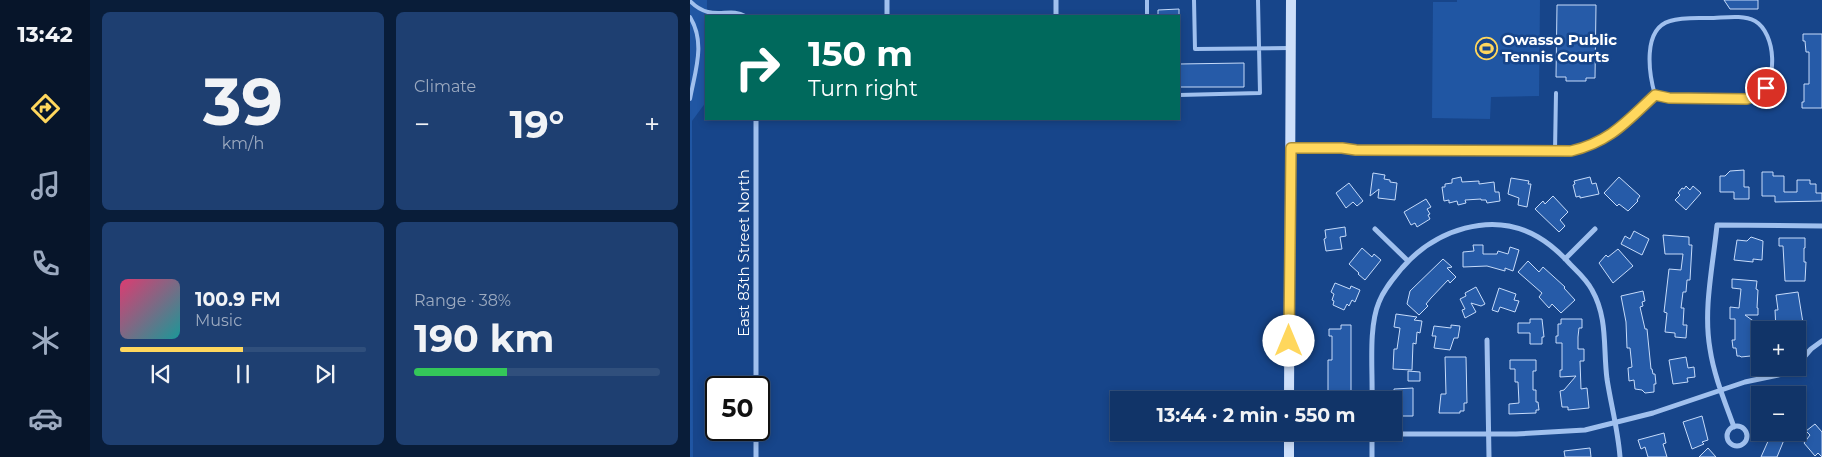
<!DOCTYPE html>
<html lang="en">
<head>
<meta charset="utf-8">
<style>
  :root { --surface:#113468; --page:#1e3f71; --text:#f1f3f6; --muted:#9caac0; --line:#304f7c; --accent:#ffd75d }
  body { margin:0; font-family:Montserrat,sans-serif; background:var(--page); color:var(--text); height:100vh; display:flex; flex-direction:column; font-size:19px; white-space:nowrap }
  * { box-sizing:border-box; margin:0 }
  p { font-size:16px; color:var(--muted) }
  .icon { flex:none; width:28px; height:28px; fill:none; stroke:currentColor; stroke-width:2; stroke-linecap:round; stroke-linejoin:round }
  .map { position:relative; flex:1; overflow:hidden }
  .sheet { display:flex; flex-direction:column; gap:12px; padding:12px; background:#091d39; width:600px }
  .sheet>* { flex:none }
  .hud { position:absolute; left:15px; top:15px; width:475px; height:105px; border-radius:0px; box-shadow:0 2px 8px #0003,0 0 0 1px var(--line); background:#00695c; color:#fff; overflow:hidden }
  .controls { position:absolute; left:1061px; top:321px; display:grid; gap:10px }
  .controls a { display:grid; place-items:center; width:55px; height:55px; border-radius:0px; background:var(--surface); box-shadow:0 2px 8px #0003,0 0 0 1px var(--line); font-size:25px }
  .speed { position:absolute; left:15px; top:376px; display:flex; gap:10px; font-size:25px; font-weight:700; text-align:center }
  .speed>* { display:grid; place-content:center; width:65px; height:65px; border-radius:50%; background:var(--surface); box-shadow:0 2px 8px #0003,0 0 0 1px var(--line); line-height:1 }
  .speed .limit { border:2px solid #111; border-radius:8px; background:#fff; color:#111 }
  .pin { position:absolute; display:grid; place-items:center; width:42px; height:42px; color:#fff; margin:-21px; border:2px solid #fff; border-radius:50%; box-shadow:0 1px 5px #0007 }
  .me { position:absolute; width:55px; margin:-28px; rotate:0deg; stroke-linejoin:round; filter:drop-shadow(0 0 4px #0008) }
  .turn { display:flex; align-items:center; gap:18px; height:105px; padding:0 20px; font-size:22px }
  .turn .icon { width:65px; height:65px; stroke-width:2.5 }
  .turn b { display:block; font-size:35px; line-height:42px }
  .big { font-size:38px; font-weight:700; line-height:1.1 }
  .sheet .card { flex:1; display:flex; flex-direction:column; justify-content:center; gap:8px; min-width:0; padding:0 18px; border-radius:8px; background:var(--page) }
  .sheet .dial { align-items:center; gap:0 }
  .dial b { font-size:65px; line-height:1 }
  .song { display:flex; align-items:center; gap:15px }
  .cover { width:60px; height:60px; border-radius:8px; background:linear-gradient(135deg,hsl(340 70% 55%),hsl(180 70% 35%)) }
  .played { height:5px; border-radius:2px; background:linear-gradient(90deg,var(--accent) 50%,var(--line) 50%) }
  .keys { display:flex; justify-content:space-around; direction:ltr }
  .heat { display:flex; justify-content:space-between; align-items:center; font-size:28px; direction:ltr }
  .charge { height:8px; border-radius:4px; background:linear-gradient(90deg,#34c759 38%,var(--line) 0) }
  .sheet .tiles { flex:1; display:grid; gap:12px; grid-template-columns:repeat(2,1fr) }
  .trip { position:absolute; left:420px; top:391px; width:292px; height:50px; border-radius:0px; background:var(--surface); box-shadow:0 2px 8px #0003,0 0 0 1px var(--line); font-weight:700; line-height:50px; text-align:center }
  main { display:flex; flex:1; min-height:0 }
  .tabs { display:flex; flex-direction:column; width:90px; justify-content:space-around; align-items:center; background:#07152a; color:var(--muted) }
  .tabs .icon { width:35px; height:35px }
  .tabs .active { color:var(--accent) }
  .tabs b { font-size:22px; color:var(--text) }
  .map>svg:first-child { display:block }
</style>
</head>
<body>
<main>
<nav class="tabs">
<b>13:42</b>
<svg class="icon active" aria-label="directions" viewBox="0 0 24 24"><path d="M12 3l9 9-9 9-9-9zM9 14v-3h6M13 9l2 2-2 2"/></svg>
<svg class="icon" aria-label="music" viewBox="0 0 24 24"><path d="M9 18V5l10-2v13"/><circle cx="6" cy="18" r="3"/><circle cx="16" cy="16" r="3"/></svg>
<svg class="icon" aria-label="phone" viewBox="0 0 24 24"><path d="M5 4h4l2 5-3 2q2 4 5 5l2-3 5 2v4C11 20 4 13 5 4z"/></svg>
<svg class="icon" aria-label="climate" viewBox="0 0 24 24"><path d="M12 3v18M4 7l16 10M4 17L20 7"/></svg>
<svg class="icon" aria-label="car" viewBox="0 0 24 24"><path d="M5 17H2v-5l4-1 3-4h7l3 4 3 1v5h-3M9 17h6M6 11h13"/><circle cx="7" cy="17" r="2"/><circle cx="17" cy="17" r="2"/></svg>
</nav>
<section class="sheet">
<div class="tiles">
<div class="card dial"><b>39</b><p>km/h</p></div>
<div class="card"><p>Climate</p>
<div class="heat"><a>−</a><b class="big">19°</b><a>+</a></div>
</div>
<div class="card">
<div class="song"><i class="cover"></i><div><b>100.9 FM</b><p>Music</p></div></div>
<div class="played"></div>
<div class="keys"><svg class="icon" aria-label="previous" viewBox="0 0 24 24"><path d="M18 5L8 12l10 7zM5 5v14"/></svg><svg class="icon" aria-label="pause" viewBox="0 0 24 24"><path d="M8 5v14M16 5v14"/></svg><svg class="icon" aria-label="next" viewBox="0 0 24 24"><path d="M6 5l10 7-10 7zM19 5v14"/></svg></div>
</div>
<div class="card"><p>Range · 38%</p><b class="big">190 km</b><div class="charge"></div></div>
</div>
</section>
<div class="map">
<svg width="1132" height="457" viewBox="0 0 1132 457">
  <rect width="100%" height="100%" fill="#17458a"/>
  <path fill="#2056a3" d="M0,0H17L16,102L2,121L3,457H0Z
    M767,0H850L849,96L801,97L800,119L742,118L743,2H767Z"/>
  <path fill="#265ba8" stroke="#c6dbfa" d="M1034,0H1068V9H1040Z
    M867,5H906L905,78H896V81H876V77H866Z
    M489,9V16H468V10Z
    M1113,34H1132V108H1112V102H1114V84H1119V52H1116L1115,41H1113Z
    M554,63V87H489V64Z
    M1054,170V187H1059V199H1044V192H1030V176H1035L1040,171Z
    M1072,172H1083V176H1094V192H1107V180H1120V184H1126V193H1132V201L1085,202V196H1072Z
    M683,173L695,175L694,179L700,180V182L707,183L705,200L688,198L689,189L680,196Z
    M771,177L772,182L789,181V184L804,182L805,192H809L810,201L797,203L796,200H791V199L775,200L776,203L768,205L767,201L759,203V200L754,201L752,187H755V184L762,183V179Z
    M900,177L902,184L906,183L909,194L890,198V196L886,197L883,185L885,184L884,181Z
    M929,177L950,196L947,200L948,201L938,211L929,204L927,206L914,193Z
    M821,178L839,181L838,184H841L837,207L828,205L829,198L818,194Z
    M659,183L673,201L667,206L663,202L656,208L646,193Z
    M996,186L1000,190L1003,186L1011,193L996,210L985,200L990,195L988,193L992,188L994,189Z
    M863,196L878,212L870,220L875,226L869,232L845,209L853,201L855,204Z
    M736,199L741,207L737,209L740,214L738,215L740,219L727,227L725,223L721,225L714,212Z
    M655,227L656,236L650,237L652,249L636,251L634,239L636,238L635,230Z
    M944,231L959,239L952,255L931,244L935,236L940,239Z
    M973,235L999,237V245H1002L1000,280H997L996,292H993L991,308H994L993,325H997L996,338L985,337V333L975,332L977,313L974,312L979,269L991,270L993,254H975Z
    M1061,237L1073,241L1072,260L1063,259V262L1044,260L1047,240L1057,241Z
    M1089,238H1115V248H1114V262H1116L1115,281H1095L1093,246H1089Z
    M783,245H793V254H807L808,251L818,254L820,247L829,250L823,271L815,268V271L797,266L773,267V252L784,251Z
    M672,248L682,257L684,254L691,260L675,280L668,274L669,273L659,264Z
    M928,249L943,266L923,283L909,263L916,255L918,257Z
    M753,259L762,267L757,268L766,277L760,283L758,280L741,298L736,304L738,306L729,315L717,304L720,291Z
    M838,261L849,272L853,267L875,287L874,288L885,300L871,313L862,304L859,308L849,297L852,293L828,272Z
    M1042,279L1067,281L1066,289L1068,290L1067,308H1068V315H1055L1076,330H1067L1070,355L1051,357L1050,356H1047L1046,348H1043L1042,340H1045V319H1040V307L1049,308L1051,289L1042,288Z
    M645,283L660,289L661,286L670,290L665,302L662,300L659,306L657,304L654,310L643,305L644,301L642,300L644,294L641,292Z
    M786,287L795,304L791,306L781,303L786,312L775,318L772,310L775,309L770,299L776,296L775,293Z
    M809,288L826,294L824,300L829,301L825,312L810,307L808,312L802,310Z
    M953,291L955,301L952,302L953,306L950,307L955,329H957L961,369H962L963,374H965L966,384H964V392L955,393L952,390L945,389L944,380L939,381L938,368L942,367L940,348H937L936,322L931,296Z
    M1108,292L1113,323H1115L1114,331L1086,330L1085,310H1088L1086,295Z
    M706,314L727,317L724,320L732,321L730,333L727,332L726,344L723,343L722,370L703,369L704,349H707L710,328L704,327Z
    M840,319H852L854,337H852V344H840V333H828V323H840Z
    M871,319H892V328H889L888,337V349H894V361H890L891,389L897,388L899,408L878,410V407H872L870,391L874,390L886,376L870,377V370H872V343H866V336H868V324H871Z
    M651,325H661V400H632V393H638V360H642V336H639V329H651Z
    M761,325L770,326L768,338H764L760,350L744,348L746,336H742L744,326L761,328Z
    M755,357H776L777,403H774V411H770V413H749L751,394H756Z
    M996,357L998,368L1004,367L1005,377L997,378L998,382L983,384L979,360Z
    M820,360H846V371H843V390H846V402H848L849,410H846V413L819,414V404L829,403L828,382H825V369H820Z
    M718,371L730,372V381H718Z
    M723,388V416H709V413H704V389Z
    M1070,395V406L1064,407L1062,396Z
    M1012,416L1018,440L1012,442L1014,444L1002,449L993,422Z
    M1125,424L1132,432V457L1128,453L1125,456L1114,443L1120,435L1116,431Z
    M1085,432L1096,435L1087,457H1071L1079,439L1082,441Z
    M974,433L976,443L973,444L977,457H958L955,447L951,449L948,440Z
    M900,448L901,457H875L874,451Z
    M1018,448L1026,457H1009Z"/>
  <g fill="none" stroke-linecap="round" stroke-linejoin="round">
    <path stroke="#a0c0ee" stroke-width="4" d="M457,0V16
      M504,0L505,49L601,48
      M0,1C21,23 39,6 55,16
      M0,17C16,43 5,71 0,99
      M1019,18C1033,18 1052,14 1065,21C1086,33 1089,83 1067,94C1065,96 1060,98 1057,99C1048,100 1038,99 1030,99C1008,99 986,100 965,95C959,74 952,29 980,21C992,17 1006,18 1019,18Z
      M489,95L570,93L568,0
      M601,148H652L666,151H881C920,141 937,121 965,95
      M865,151L866,93"/>
    <path stroke="#a0c0ee" stroke-width="5" d="M197,0V16
      M366,16V0
      M685,229L718,261
      M875,259L905,229
      M797,340L799,457
      M1108,364L1121,349L1132,341
      M66,388V119
      M682,400C683,371 678,328 689,302C694,289 703,279 712,268C745,230 802,210 848,237C860,244 871,254 880,264C888,272 897,280 902,290C918,318 913,348 917,379C921,405 928,430 930,457
      M1037 436a10 10 0 1 1 20 0a10 10 0 1 1-20 0Z
      M1044,427C1035,402 1024,376 1020,349C1013,309 1023,266 1027,225L1132,226
      M682,433V457
      M599,434H826L895,430L963,413L1055,382L1093,374L1103,368
      M66,457V430"/>
    <path stroke="#cddffa" stroke-width="10" d="M599,400L601,0
      M599,457V432"/>
  </g>
  <g fill="none" stroke-linecap="round" stroke-linejoin="round">
    <defs>
      <path id="route" d="M599,341L601,148H652L666,150L881,151C920,142 937,121 965,95L979,98L1057,99L1069,94L1076,88"/>
    </defs>
    <use href="#route" stroke="#a68c3c" stroke-width="12"/>
    <use href="#route" stroke="#ffd75d" stroke-width="9"/>
  </g>
  <defs>
    <symbol id="stadium-ring" viewBox="-11 -11 22 22"><circle r="9.5" fill="#17458a" stroke="#ffd75d" stroke-width="1.5"/><path d="M0-5a6.5 5 0 1 0 0 10a6.5 5 0 1 0 0-10ZM-3.5-1.8h7v3.6h-7Z" fill="#ffd75d"/></symbol>
  </defs>
  <g fill-rule="evenodd">
    <use href="#stadium-ring" x="784" y="36" width="25" height="25"/>
  </g>
  <g text-anchor="middle" stroke-width="5" stroke-linejoin="round" paint-order="stroke">
    <g font-size="15" font-weight="bold" fill="#fff" stroke="#17458a" text-anchor="start">
      <text x="812" y="45">Owasso Public<tspan x="812" dy="17">Tennis Courts</tspan></text>
    </g>
    <g font-size="15" fill="#fff" stroke="#17458a">
      <text transform="translate(54 253) rotate(-90)" y="5">East 83th Street North</text>
    </g>
  </g>
</svg>
<div class="controls">
<a>+</a>
<a>−</a>
</div>
<div class="speed"><div class="limit">50</div></div>
<div class="pin" style="left:1076px;top:88px;background:#d93025"><svg class="icon" aria-label="arrive" viewBox="0 0 24 24"><path d="M6 21V4h12l-3 4 3 4H6"/></svg></div>
<svg class="me" style="left:599px;top:341px" viewBox="-20 -20 40 40"><circle r="19" fill="#fff"/><path d="M0-13L10 11 0 6-10 11z" fill="#ffd75d"/></svg>
<div class="trip">13:44 · 2 min · 550 m</div>
<div class="hud">
<div class="turn"><svg class="icon" aria-label="right" viewBox="0 0 24 24"><path d="M7 20v-9h11M14 6l5 5-5 5"/></svg><div><b>150 m</b>Turn right</div></div>
</div>
</div>
</main>
</body>
</html>
